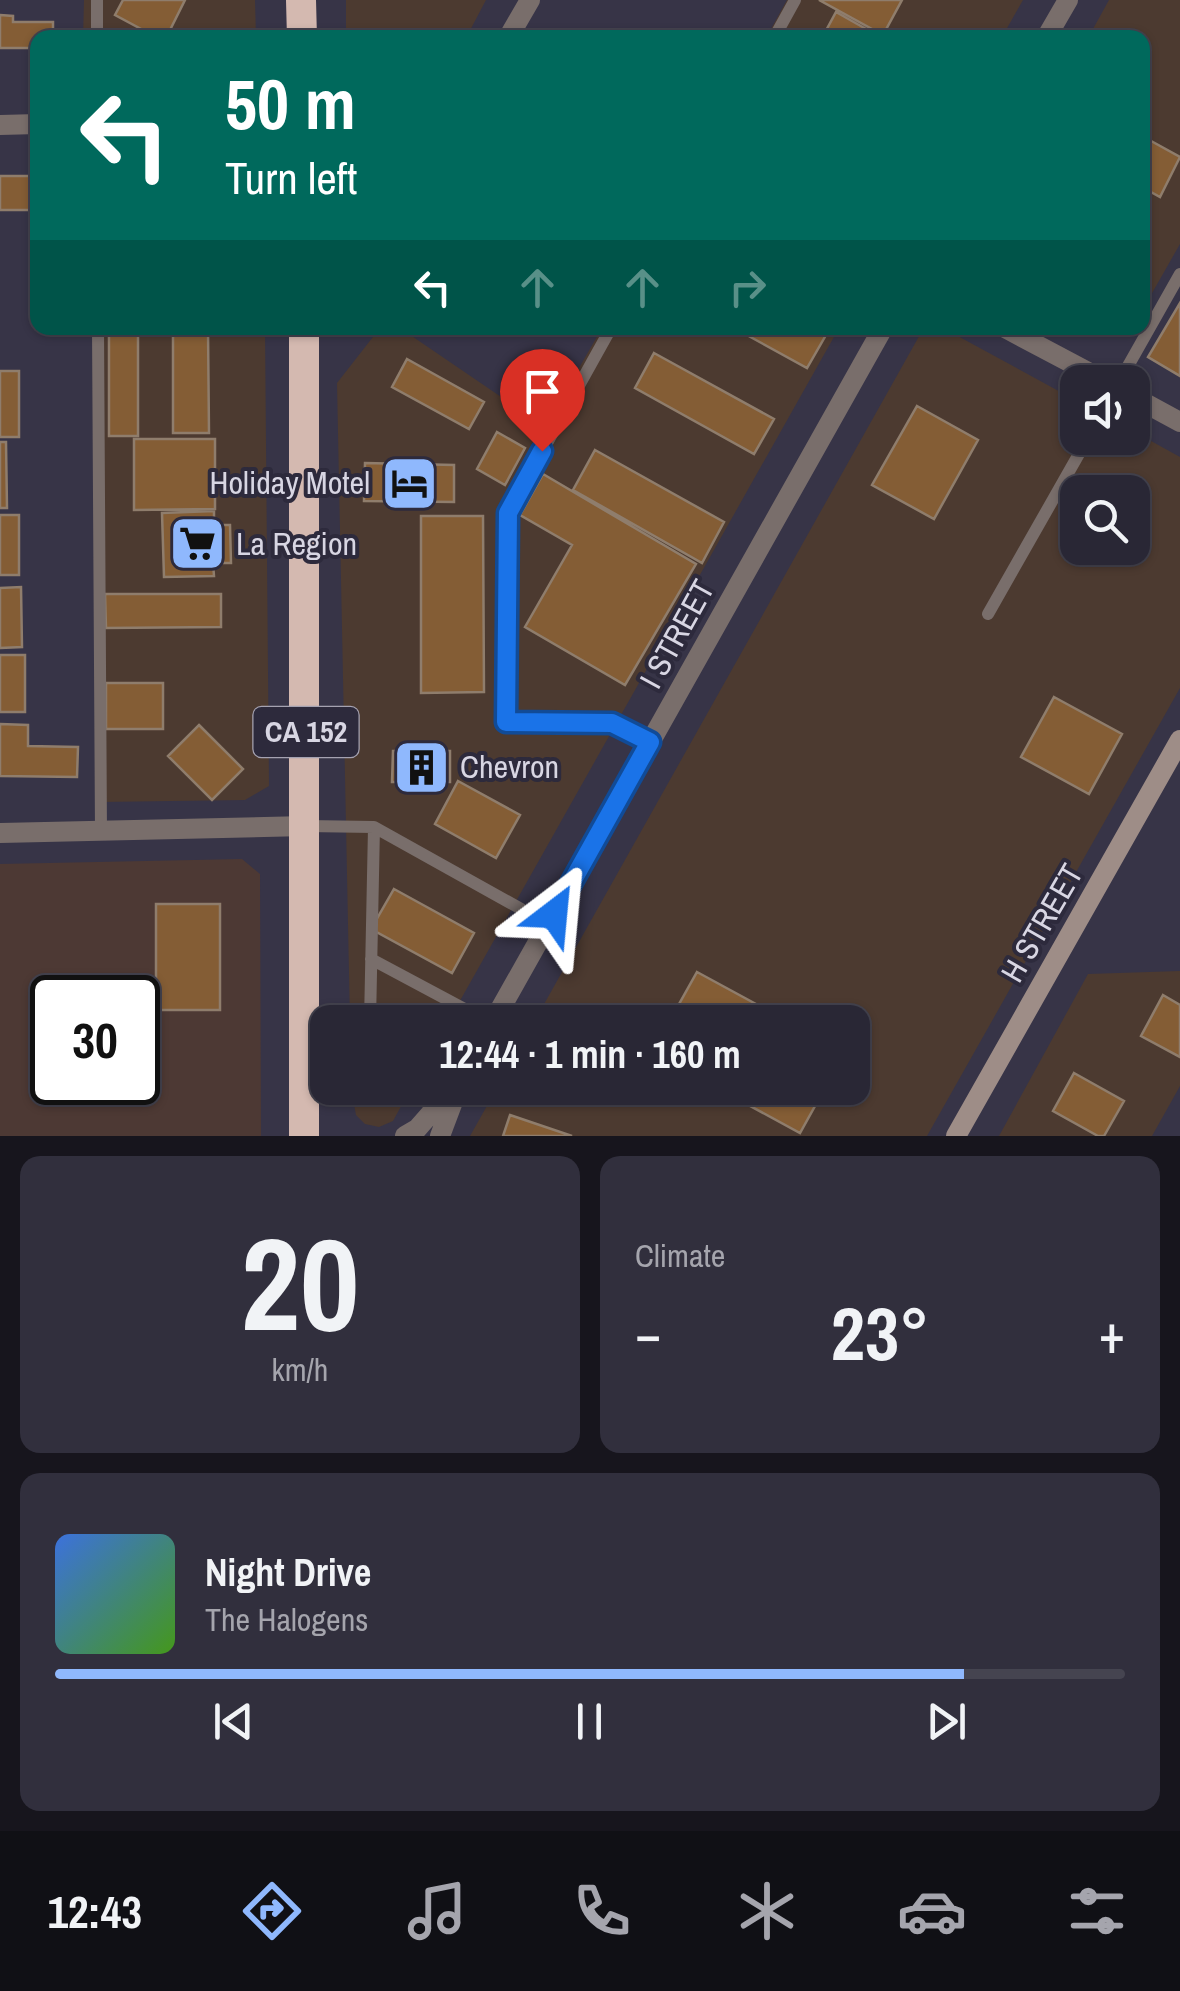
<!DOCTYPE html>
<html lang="en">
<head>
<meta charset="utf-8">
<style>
  :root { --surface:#292735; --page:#312f3d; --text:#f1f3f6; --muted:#a5a5ad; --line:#454450; --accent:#8fb8fd }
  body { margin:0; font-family:"Archivo Narrow",sans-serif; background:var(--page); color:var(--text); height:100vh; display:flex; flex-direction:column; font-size:38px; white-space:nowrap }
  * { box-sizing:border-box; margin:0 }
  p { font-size:32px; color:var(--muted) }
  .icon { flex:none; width:55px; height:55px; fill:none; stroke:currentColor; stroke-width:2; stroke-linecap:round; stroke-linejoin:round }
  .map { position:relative; height:1136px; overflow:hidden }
  .details { display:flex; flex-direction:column; gap:20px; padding:20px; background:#17151d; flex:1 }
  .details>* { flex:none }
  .top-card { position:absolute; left:30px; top:30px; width:1120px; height:305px; border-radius:20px; box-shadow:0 2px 8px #0004,0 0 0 2px var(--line); background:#00695c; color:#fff; overflow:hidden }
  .buttons { position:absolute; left:1060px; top:365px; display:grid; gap:20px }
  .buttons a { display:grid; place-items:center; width:90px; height:90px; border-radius:20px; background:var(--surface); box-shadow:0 2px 8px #0004,0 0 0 2px var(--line); font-size:50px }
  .speed { position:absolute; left:30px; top:975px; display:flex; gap:20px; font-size:50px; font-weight:700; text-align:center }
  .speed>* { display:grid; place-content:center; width:130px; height:130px; border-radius:50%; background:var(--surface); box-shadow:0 2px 8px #0004,0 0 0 2px var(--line); line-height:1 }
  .speed .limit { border:5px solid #111; border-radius:15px; background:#fff; color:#111 }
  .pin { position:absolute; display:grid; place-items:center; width:85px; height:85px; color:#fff; margin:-102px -42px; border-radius:50% 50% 50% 0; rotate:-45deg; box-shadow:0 0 10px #0007 }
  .pin .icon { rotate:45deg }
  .me { position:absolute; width:110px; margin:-55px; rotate:29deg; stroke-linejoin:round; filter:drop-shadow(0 0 8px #0008) }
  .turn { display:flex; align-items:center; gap:35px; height:210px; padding:0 30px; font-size:45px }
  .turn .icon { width:130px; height:130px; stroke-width:2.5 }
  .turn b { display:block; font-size:70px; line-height:85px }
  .lanes { display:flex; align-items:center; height:95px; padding:0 30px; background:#0003; justify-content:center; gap:50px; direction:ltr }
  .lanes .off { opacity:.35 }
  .big { font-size:75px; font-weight:700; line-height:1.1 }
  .details .widget { flex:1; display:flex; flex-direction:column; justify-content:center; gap:15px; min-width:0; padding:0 35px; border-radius:20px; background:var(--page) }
  .details .dial { align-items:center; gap:0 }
  .dial b { font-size:130px; line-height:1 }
  .song { display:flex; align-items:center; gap:30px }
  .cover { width:120px; height:120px; border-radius:15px; background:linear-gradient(135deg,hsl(220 70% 55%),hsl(100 70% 35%)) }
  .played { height:10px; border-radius:5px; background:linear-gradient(90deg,var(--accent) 85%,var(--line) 85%) }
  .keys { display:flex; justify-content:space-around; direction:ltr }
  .heat { display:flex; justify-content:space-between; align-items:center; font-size:55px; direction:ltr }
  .details .tiles { flex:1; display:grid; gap:20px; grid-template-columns:1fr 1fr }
  .widget:last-child { grid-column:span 2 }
  .trip { position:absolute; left:310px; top:1005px; width:560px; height:100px; border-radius:20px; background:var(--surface); box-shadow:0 2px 8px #0004,0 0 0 2px var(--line); font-weight:700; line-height:100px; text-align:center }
  .dock { display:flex; height:160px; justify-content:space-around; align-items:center; background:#101015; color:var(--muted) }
  .dock .icon { width:70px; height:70px }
  .dock .active { color:var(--accent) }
  .dock b { font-size:45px; color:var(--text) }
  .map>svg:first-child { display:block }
</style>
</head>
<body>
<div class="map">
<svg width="1180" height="1136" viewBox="0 0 1180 1136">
  <rect width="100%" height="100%" fill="#373447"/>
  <path fill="#4c3a30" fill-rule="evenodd" d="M84,0H255L256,37L83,38Z
    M346,0H486L466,38L346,37Z
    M787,0H1023L1002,37L766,38Z
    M1109,0H1180V244L1143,309L1142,38H1088Z
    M96,328H265L269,786L245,800L100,802Z
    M380,328H400L545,427L602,328H839L448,1022H350L337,383Z
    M943,328L1077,401L1078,438H1132L1133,431L1180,457V688L927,1136H470L497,1088H852V1022H534L922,331ZM1078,492H1132V548H1078Z
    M1180,971V1086L1152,1136H999L1088,974Z
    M351,1088H411L393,1121L379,1127L365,1124L356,1115Z"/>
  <path fill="#4d3934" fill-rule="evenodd" d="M242,859L260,874L261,1136H0V864ZM52,998H138V1082H52Z"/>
  <path fill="#845d35" stroke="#8f7d6c" stroke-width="2.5" d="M123,0H185L166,38H158L115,15Z
    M819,0H902L883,35Z
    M836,12L882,38H822Z
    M0,15L13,16V22H53V38H38V48H0Z
    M1142,136L1180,157L1160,197L1142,187Z
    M0,176H38V210H0Z
    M1180,303V376L1148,357Z
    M109,328H138V436H109Z
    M173,328H208L209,433H173Z
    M734,328H830L807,368Z
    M654,353L774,419L754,454L635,388Z
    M407,359L484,402L469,429L392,387Z
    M0,371H19V437H0Z
    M917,406L978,440L934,519L872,485Z
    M497,432L525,448L505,485L477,469Z
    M134,439H215V509L134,510Z
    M0,442H6L7,508H0Z
    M595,450L724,522L702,563L573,490Z
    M365,463L454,465V502L364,501Z
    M543,474L696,564L625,685L525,627L572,545L520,515Z
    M214,511V525H230L231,563H213L214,576L164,577L162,513Z
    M0,515H19V575H0Z
    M421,516H483L484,692L421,693Z
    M21,587L22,647L0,648V588Z
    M105,594H221V627L106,628Z
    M0,655H25V712H0Z
    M106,683H163V729H106Z
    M1054,697L1122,734L1089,794L1021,757Z
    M0,724L28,725V746L78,747L77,777L0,776Z
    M199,725L243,769L212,800L168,756Z
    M393,751H450V782H392Z
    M458,781L520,815L496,858L435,824Z
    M394,889L474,933L452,973L371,929Z
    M156,904H220V1010H156Z
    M697,972L789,1022H669Z
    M1163,995L1180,1005V1057L1141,1036Z
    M1074,1073L1124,1101L1104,1136H1098L1053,1111Z
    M717,1088H825L800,1133Z
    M510,1115L572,1136H503Z"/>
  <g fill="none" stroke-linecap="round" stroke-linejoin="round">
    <path stroke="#796e6b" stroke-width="12" d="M97,0V38
      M774,38L795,0
      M98,328L101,833
      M611,328L508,513L506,722L612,723L650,742
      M1119,382L1180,274
      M988,614L1088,438
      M306,826L374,827L548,924
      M371,959L489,1022
      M370,1022L374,827
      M397,1088L436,1107"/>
    <path stroke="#796e6b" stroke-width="20" d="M508,38L530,0
      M1046,38L1068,0
      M0,125L38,124
      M1005,328L1107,382
      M1132,396L1180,422
      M0,833L306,826
      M493,1022L883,328
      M405,1136L417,1129L453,1088
      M440,1136L457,1091"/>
    <path stroke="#9e8d87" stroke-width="20" d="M956,1136L1180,740"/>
    <path stroke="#d4b9b0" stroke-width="30" d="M301,0L302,38
      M304,1136V328"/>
  </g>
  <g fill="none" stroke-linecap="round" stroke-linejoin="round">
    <defs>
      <path id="route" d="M542,451L508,513L506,722L612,723L650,742L554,914"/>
    </defs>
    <use href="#route" stroke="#114b97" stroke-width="25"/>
    <use href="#route" stroke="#1a73e8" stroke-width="18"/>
  </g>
  <defs>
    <symbol id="hotel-square" viewBox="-11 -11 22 22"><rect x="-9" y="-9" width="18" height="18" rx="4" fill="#8fb8fd" stroke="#2d2a3c"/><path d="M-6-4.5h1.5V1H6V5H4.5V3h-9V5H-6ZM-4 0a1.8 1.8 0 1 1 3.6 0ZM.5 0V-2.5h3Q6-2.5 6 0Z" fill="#111"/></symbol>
    <symbol id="supermarket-square" viewBox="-11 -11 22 22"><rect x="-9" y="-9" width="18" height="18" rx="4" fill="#8fb8fd" stroke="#2d2a3c"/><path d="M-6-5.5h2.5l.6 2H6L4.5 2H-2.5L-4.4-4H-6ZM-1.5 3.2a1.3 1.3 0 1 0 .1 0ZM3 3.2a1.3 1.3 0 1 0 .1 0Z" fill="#111"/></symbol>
    <symbol id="building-square" viewBox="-11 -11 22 22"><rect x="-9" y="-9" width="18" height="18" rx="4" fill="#8fb8fd" stroke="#2d2a3c"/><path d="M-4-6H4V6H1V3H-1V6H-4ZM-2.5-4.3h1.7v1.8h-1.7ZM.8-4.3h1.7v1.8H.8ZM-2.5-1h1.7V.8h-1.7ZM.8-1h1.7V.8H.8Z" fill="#111"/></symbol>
  </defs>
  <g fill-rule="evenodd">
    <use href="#hotel-square" x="378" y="452" width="63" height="63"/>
    <use href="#supermarket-square" x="166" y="512" width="63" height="63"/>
    <use href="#building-square" x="390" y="736" width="63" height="63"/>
  </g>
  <g text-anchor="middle" stroke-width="8" stroke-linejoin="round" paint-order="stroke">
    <rect fill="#2d2a3c" stroke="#a5a2b1" stroke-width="2.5" x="253.5" y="707" width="105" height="50" rx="8"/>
    <g font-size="30" font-weight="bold" fill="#d8d6e3">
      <text x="306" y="742">CA 152</text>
    </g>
    <g font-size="32" fill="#d8d6e3" stroke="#2d2a3c" text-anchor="start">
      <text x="370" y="494" text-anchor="end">Holiday Motel</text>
      <text x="236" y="555">La Region</text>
      <text x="460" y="778">Chevron</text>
    </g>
    <g font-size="32" fill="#d8d6e3" stroke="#2d2a3c">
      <text transform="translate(677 634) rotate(-61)" y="11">I STREET</text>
      <text transform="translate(1042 923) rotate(-60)" y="11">H STREET</text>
    </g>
  </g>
</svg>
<div class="buttons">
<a><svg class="icon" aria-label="sound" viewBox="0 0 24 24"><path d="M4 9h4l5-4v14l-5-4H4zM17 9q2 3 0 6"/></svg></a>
<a><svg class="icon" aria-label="search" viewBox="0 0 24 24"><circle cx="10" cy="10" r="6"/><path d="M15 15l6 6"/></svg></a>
</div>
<div class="speed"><div class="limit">30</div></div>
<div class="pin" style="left:542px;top:451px;background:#d93025"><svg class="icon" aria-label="arrive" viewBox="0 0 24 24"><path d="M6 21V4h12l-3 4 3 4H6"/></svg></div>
<svg class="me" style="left:554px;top:914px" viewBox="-20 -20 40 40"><path d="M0-17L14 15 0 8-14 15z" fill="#1a73e8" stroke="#fff" stroke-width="4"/></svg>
<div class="trip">12:44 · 1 min · 160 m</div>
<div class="top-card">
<div class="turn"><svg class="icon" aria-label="left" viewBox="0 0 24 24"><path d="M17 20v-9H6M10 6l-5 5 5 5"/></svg><div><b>50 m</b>Turn left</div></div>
<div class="lanes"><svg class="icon" aria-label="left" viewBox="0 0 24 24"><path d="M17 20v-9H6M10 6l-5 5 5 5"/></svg><svg class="icon off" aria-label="ahead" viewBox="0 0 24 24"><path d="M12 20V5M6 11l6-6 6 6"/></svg><svg class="icon off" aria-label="ahead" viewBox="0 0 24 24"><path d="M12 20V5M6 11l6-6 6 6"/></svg><svg class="icon off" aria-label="right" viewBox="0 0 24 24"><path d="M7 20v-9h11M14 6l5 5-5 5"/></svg></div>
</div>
</div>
<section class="details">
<div class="tiles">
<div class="widget dial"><b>20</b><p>km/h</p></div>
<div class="widget"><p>Climate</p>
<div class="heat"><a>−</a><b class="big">23°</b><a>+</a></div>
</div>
<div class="widget">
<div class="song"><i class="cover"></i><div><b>Night Drive</b><p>The Halogens</p></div></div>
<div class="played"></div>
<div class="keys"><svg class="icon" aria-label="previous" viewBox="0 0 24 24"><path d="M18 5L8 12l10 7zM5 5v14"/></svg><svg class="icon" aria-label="pause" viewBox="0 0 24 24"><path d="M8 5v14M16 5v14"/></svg><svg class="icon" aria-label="next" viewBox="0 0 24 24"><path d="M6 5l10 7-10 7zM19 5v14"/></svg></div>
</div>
</div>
</section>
<nav class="dock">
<b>12:43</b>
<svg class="icon active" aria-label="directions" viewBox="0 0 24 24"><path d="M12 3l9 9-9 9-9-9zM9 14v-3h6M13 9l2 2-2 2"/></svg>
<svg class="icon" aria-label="music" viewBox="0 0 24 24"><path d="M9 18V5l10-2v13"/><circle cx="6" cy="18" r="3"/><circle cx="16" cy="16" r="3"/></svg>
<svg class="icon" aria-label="phone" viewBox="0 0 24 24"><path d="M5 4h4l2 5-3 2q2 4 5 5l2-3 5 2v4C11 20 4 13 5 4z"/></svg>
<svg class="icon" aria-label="climate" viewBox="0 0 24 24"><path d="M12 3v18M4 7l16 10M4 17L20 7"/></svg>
<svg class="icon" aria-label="car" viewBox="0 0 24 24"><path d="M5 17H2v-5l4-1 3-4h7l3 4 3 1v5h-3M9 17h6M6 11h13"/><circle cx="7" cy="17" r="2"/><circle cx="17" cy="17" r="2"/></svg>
<svg class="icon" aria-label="filters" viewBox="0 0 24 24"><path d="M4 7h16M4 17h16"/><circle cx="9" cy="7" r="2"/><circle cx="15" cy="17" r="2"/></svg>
</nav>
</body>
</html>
